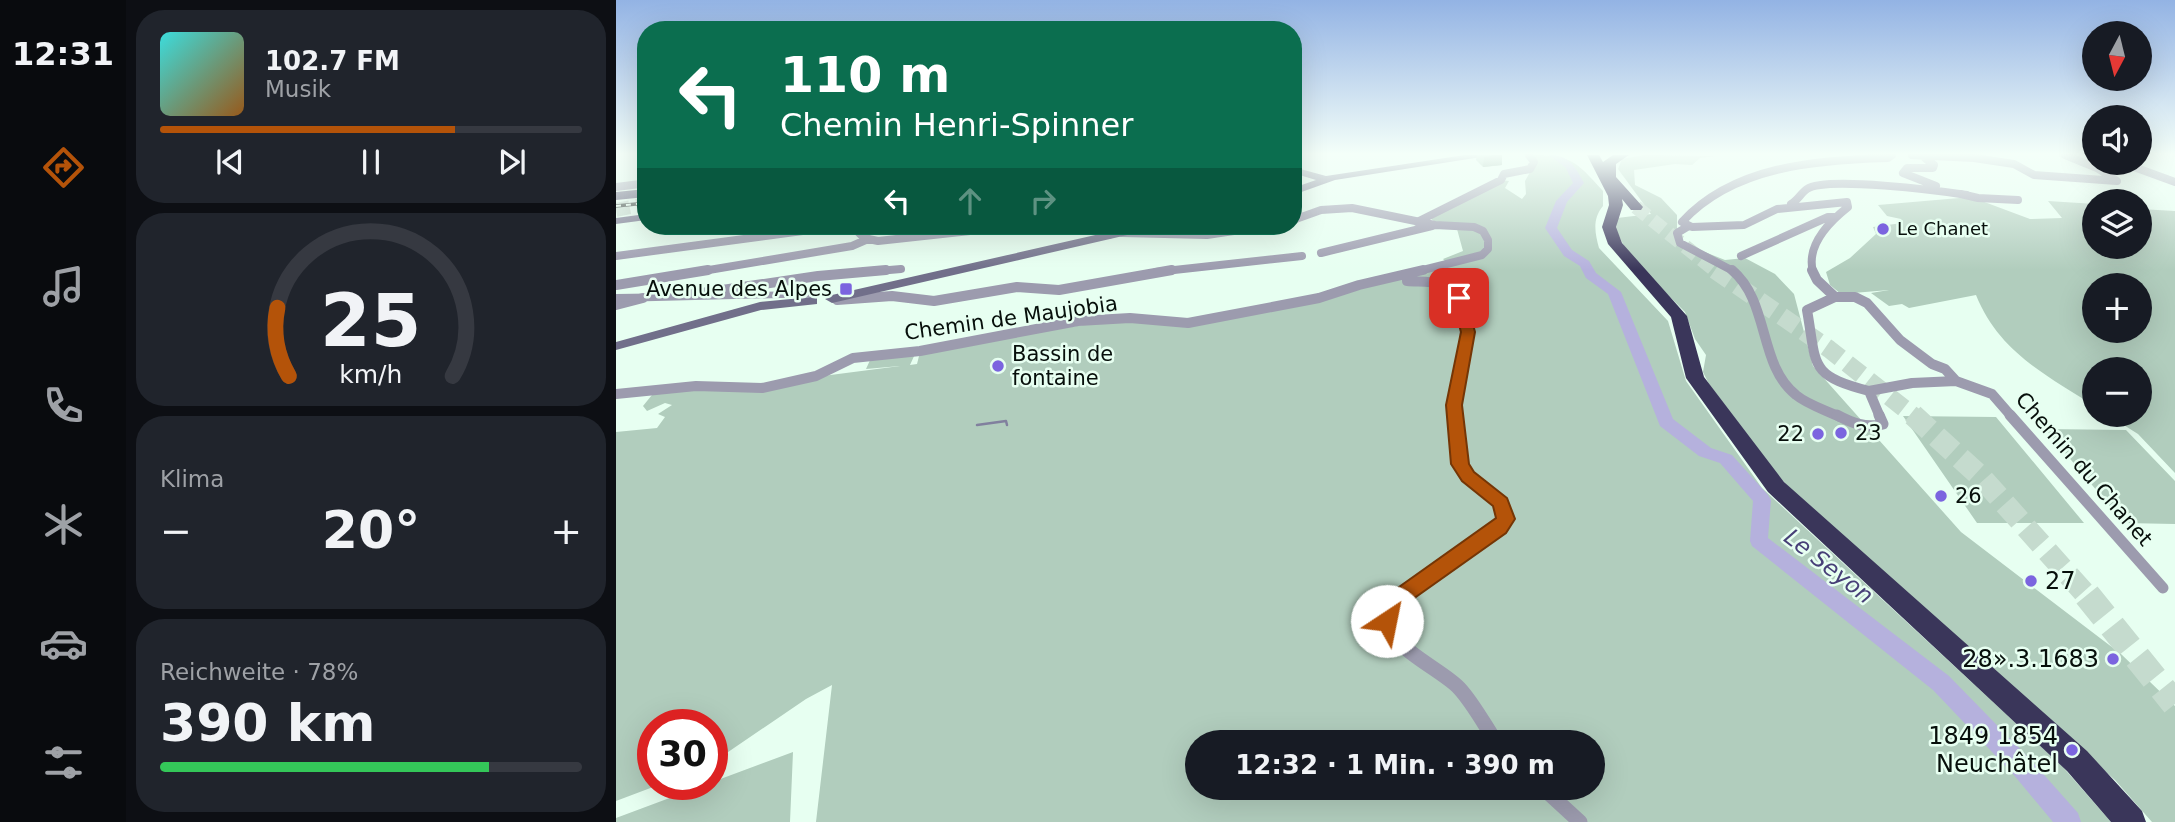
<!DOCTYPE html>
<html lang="de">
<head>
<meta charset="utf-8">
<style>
  :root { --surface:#171b24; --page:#20242c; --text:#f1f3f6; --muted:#9ea1a6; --line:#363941; --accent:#b45309 }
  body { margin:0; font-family:"DejaVu Sans",sans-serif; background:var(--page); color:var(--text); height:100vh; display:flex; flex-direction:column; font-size:26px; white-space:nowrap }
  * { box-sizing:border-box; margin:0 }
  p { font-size:23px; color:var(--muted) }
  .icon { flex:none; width:38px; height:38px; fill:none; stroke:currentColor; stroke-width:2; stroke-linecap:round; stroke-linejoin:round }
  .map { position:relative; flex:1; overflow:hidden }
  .details { display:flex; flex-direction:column; gap:10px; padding:10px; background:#0d0f14; width:490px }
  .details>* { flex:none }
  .guide { position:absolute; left:21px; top:21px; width:665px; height:214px; border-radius:28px; box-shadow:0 7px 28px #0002; background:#0b6e4f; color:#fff; overflow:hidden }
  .needle { width:46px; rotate:187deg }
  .controls { position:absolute; left:1466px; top:21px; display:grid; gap:14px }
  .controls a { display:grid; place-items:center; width:70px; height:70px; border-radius:50%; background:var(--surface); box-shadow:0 7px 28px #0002; font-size:35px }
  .speed { position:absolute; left:21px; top:709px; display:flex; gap:14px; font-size:35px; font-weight:700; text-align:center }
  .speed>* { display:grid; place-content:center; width:91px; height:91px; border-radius:50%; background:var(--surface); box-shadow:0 7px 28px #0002; line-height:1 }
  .speed .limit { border:10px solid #d22; background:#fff; color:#111 }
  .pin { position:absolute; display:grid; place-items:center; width:60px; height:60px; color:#fff; margin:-30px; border-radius:14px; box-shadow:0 4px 10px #0006 }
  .me { position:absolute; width:77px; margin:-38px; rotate:34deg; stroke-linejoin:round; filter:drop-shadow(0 0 5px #0008) }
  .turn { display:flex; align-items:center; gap:24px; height:147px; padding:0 28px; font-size:32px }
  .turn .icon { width:91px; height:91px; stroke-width:2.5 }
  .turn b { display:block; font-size:49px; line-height:60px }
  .lanes { display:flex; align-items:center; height:66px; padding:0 28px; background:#0003; justify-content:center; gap:35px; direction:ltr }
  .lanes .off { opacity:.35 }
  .big { font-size:52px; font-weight:700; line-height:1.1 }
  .details .tile { flex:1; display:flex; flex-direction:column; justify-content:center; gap:10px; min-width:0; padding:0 24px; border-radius:28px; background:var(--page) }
  .details .dial { align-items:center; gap:0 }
  .dial svg { height:182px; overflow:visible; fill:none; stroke:var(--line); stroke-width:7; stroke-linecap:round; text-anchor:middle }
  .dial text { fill:var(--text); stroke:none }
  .song { display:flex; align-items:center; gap:21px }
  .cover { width:84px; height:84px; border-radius:10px; background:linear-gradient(135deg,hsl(180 70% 55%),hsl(30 70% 35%)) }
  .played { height:7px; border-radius:4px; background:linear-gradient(90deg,var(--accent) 70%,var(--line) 70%) }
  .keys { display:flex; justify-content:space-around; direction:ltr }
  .heat { display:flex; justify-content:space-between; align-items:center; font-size:38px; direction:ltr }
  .charge { height:10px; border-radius:5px; background:linear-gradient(90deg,#34c759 78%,var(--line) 0) }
  .trip { position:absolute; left:569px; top:730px; width:420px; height:70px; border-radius:35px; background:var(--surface); box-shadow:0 7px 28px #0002; font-weight:700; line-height:70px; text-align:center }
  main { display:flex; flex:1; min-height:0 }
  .menu { display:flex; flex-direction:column; width:126px; justify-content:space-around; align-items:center; background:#090b0e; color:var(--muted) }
  .menu .icon { width:49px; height:49px }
  .menu .selected { color:var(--accent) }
  .menu b { font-size:32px; color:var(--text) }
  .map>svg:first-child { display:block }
</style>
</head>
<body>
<main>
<nav class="menu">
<b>12:31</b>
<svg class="icon selected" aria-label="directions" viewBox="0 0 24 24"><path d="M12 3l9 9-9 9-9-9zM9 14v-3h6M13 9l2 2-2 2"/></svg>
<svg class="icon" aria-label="music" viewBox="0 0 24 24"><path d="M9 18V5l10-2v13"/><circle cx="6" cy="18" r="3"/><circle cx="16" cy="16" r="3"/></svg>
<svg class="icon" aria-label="phone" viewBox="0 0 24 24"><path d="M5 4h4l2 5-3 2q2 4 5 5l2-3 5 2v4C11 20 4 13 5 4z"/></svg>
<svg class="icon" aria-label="climate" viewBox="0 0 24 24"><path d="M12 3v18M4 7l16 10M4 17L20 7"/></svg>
<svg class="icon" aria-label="car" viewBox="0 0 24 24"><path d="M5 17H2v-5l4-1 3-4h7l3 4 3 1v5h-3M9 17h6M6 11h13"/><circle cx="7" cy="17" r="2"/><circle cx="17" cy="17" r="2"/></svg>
<svg class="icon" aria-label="filters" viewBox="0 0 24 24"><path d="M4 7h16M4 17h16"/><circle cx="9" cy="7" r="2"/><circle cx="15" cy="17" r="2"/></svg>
</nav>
<section class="details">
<div class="tile">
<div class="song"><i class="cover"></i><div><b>102.7 FM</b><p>Musik</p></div></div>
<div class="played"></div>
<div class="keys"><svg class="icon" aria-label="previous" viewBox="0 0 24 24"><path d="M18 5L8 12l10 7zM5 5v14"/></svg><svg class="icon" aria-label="pause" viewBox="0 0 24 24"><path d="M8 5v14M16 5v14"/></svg><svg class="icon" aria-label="next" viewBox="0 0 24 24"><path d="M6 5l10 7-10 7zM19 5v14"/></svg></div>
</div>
<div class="tile dial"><svg viewBox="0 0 100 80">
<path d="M14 69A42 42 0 1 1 86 69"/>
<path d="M14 69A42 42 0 0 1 9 39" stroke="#b45309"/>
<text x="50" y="56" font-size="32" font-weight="700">25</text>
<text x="50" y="72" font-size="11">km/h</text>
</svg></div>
<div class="tile"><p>Klima</p>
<div class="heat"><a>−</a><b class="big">20°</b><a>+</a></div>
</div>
<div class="tile"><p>Reichweite · 78%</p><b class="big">390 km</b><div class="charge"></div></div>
</section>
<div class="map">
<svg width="1559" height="822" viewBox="0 0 1559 822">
  <rect width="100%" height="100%" fill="#e7fff1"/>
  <path fill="#b1cdbd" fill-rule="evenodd" d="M913,155C955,155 959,160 987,191V206C976,219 979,233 983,248L1052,321L1070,381L1146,488L1446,766L1495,822H200L216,685L190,699L96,763V724H37V784H45L0,801V432L41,428L49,417L42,414L56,405L49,403L31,411L27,406L40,390L146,389L199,377L284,366L250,369L255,358L299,354L294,365L301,364L304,352L497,320L574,324L833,265L827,259L847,251L841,229L820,223L814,218L885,180L893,181L889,188L906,199L910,194L909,181L917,167ZM581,742H976V788H581Z
    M1028,155L1099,156L1084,158L1076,165L1059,164L1018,170L1019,185L1045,198L1061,215V241L1109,260L1129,258L1159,274L1178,294L1197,366L1345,532L1505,654L1559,706V822H1536L1499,780L1188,503L1158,471L1093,384L1087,372L1090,355L1079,339L1069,312L1013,256L1000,230L1001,218L1035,214L1002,169L1006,159Z
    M1355,197L1414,219L1446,218L1432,201L1479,204V247H1524V209L1559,211V473L1522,434L1492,415H1524V369H1479V406C1430,375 1383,352 1360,295L1293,308L1286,304L1273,306L1255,293L1273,290L1225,294L1214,285L1210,272L1234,258L1260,234L1257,227L1286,223L1285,219L1271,216L1262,205ZM1479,285H1524V331H1479Z
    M1287,416L1380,417L1468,523H1361Z
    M1429,429L1510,430L1559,481V524L1508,523Z
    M177,752L174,822H0V818Z"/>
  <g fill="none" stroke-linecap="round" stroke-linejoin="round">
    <path stroke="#81809e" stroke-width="2.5" d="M361,425L390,421L391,425"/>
    <path fill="#b5b1dd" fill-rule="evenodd" d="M933,155C953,155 959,166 968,183L951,202L941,228L956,250L973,261L980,273L1005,292L1057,419L1095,448L1116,455L1152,495L1155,500L1152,538L1333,676L1413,758L1462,813L1465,822H1437L1397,774L1317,690L1136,546L1134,541L1137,501L1104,463L1083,456L1044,426L992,294L970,278L964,266L948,256L929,228L940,201L957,183L950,168Z"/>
    <path stroke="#c5dbce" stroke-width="14" stroke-dasharray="14 7" stroke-linecap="butt" d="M1020,207L1101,272
      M0,210L30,204"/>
    <path stroke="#c5dbce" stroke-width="18" stroke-dasharray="18 9" stroke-linecap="butt" d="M1099,270L1213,349L1299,417"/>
    <path stroke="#c5dbce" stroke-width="22" stroke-dasharray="22 10" stroke-linecap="butt" d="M1297,415L1365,477L1472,597"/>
    <path stroke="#c5dbce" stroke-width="27" stroke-dasharray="27 13" stroke-linecap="butt" d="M1471,595L1559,704"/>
    <path stroke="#9c9bae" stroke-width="8" d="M1296,155L1358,158L1398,164L1418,175L1501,181L1481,168L1449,155
      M1507,163L1559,182
      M1287,173L1320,186
      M1287,173L1291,168H1317L1318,165L1309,158
      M0,187L24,184
      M1345,194L1362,198L1402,200
      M1175,204C1182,200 1185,193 1191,189C1210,176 1325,191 1351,195
      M677,220L705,210L736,208L819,225L858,227L867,231L872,240V249L866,255L799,272
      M801,222L885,180L888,174L914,169L918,162L913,155
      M460,226L493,235
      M1071,227L1061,233L1064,243L1119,272
      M215,231H241L248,238L262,241L400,226
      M506,233L591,235L651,226
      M705,253L816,226
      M0,256L224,226
      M1125,256L1212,217H1218
      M81,272L236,246L252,239
      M250,272L285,269
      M540,272L686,256
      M1197,272C1190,246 1213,222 1232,207L1231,202L1161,209L1128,225L1076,227L1066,222C1117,166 1200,160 1272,158L1276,155"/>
    <path stroke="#9c9bae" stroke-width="10" d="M1116,270C1154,302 1142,365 1180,395C1192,405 1210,410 1224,417
      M1196,270L1201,280L1219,297L1191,310C1201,366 1192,375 1253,391
      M791,274V281C802,282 814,281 824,284C871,300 837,381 838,417
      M0,285L92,270
      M72,295L202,276L270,270
      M1219,297H1239L1251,303L1284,340L1316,364L1329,369L1340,381L1376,394L1396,417
      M221,300L276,296L318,301L401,287L443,290L556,270
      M0,305L27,298
      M0,394L80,386L146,388L200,376L237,358L304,351L462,321L514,318L572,323L703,298L743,285L807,270
      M1264,417L1253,391L1296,383L1340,381"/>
    <path stroke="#9c9bae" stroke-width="11" d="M1221,415C1236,423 1250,429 1267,424L1263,415
      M1394,415L1547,588
      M785,597L883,528L890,515C883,497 867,492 854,480C838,465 839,435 838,415"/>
    <path stroke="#9c9bae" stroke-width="15" d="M787,595C736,632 822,665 843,688C857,703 868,724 880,742
      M927,788L964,822"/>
    <path fill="#9c9bae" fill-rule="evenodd" d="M200,291L206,295L204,297L0,302V294Z"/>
    <path fill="#716f8a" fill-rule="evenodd" d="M849,155H878L719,180L677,195V188L700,180L677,173V167L710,176Z
      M30,214V220L0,224V218Z
      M519,226H539L533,230L216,303L209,299L216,295Z
      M196,297L201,298V304L145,310L0,350V342L144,302Z"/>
    <path fill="#535070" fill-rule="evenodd" d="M30,189V197L0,200V192Z"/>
    <path fill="#3a365a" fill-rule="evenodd" d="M971,155H983L987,162L997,155H1013L1000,164V177L1027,207L1025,210H1015L1006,199L1007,205L1000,227L1006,243L1071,316L1088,377L1168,482L1471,751L1526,811L1530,822H1495L1451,771L1152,492L1070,378L1055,317L992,244L986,227L993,205L992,196Z"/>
    <defs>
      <path id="rail" d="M0,206L30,203"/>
    </defs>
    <use href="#rail" stroke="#27312c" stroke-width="3.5"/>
    <use href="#rail" stroke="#e7fff1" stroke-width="2" stroke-dasharray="5" stroke-linecap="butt"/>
  </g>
  <path fill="#85ae96" d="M861,155H886V165L867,167L860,160Z"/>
  <path fill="#6c8d7a" d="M877,155H886V165L867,167L868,157Z"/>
  <linearGradient id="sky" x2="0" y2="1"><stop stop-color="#93b3e4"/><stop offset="0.57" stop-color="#f4fff9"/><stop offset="1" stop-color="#f4fff9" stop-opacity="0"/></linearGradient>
  <rect width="1559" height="270" fill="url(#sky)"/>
  <path fill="#b45309" stroke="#753606" stroke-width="2" d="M843,294L850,298L859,332L846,405L853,464L858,472L891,498L899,519L890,533L790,604L782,614L778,627L771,630L763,627L760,621L765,605L776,592L880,518L877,506L846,481L835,464L830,405L845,332L836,298Z"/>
  <g fill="#7b64df" stroke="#e7fff1" stroke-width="2.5">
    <circle cx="1267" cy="229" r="7"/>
    <rect x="223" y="282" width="14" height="14" rx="3.5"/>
    <circle cx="382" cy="366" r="7"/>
    <circle cx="1225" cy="433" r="7"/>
    <circle cx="1202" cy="434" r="7"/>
    <circle cx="1325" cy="496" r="7"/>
    <circle cx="1415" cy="581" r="7"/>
    <circle cx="1497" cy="659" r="7"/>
    <circle cx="1456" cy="750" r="7"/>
  </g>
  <g text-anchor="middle" stroke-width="5" stroke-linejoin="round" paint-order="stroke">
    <g font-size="18" fill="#070f0b" stroke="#e7fff1" text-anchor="start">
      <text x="1281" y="235">Le Chanet</text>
    </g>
    <g font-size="21" fill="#070f0b" stroke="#e7fff1" text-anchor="start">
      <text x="216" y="296" text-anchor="end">Avenue des Alpes</text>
      <text x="396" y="361">Bassin de<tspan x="396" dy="24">fontaine</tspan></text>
      <text x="1239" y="440">23</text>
      <text x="1188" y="441" text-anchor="end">22</text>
      <text x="1339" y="503">26</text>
    </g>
    <g font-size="21" fill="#070f0b" stroke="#e7fff1">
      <text transform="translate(395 318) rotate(-8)" y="7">Chemin de Maujobia</text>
      <text transform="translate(1468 469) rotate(49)" y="7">Chemin du Chanet</text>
    </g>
    <g font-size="23" font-style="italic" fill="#473f77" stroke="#e7fff1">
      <text transform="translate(1213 566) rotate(38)" y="8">Le Seyon</text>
    </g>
    <g font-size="24" fill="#070f0b" stroke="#e7fff1" text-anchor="end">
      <text x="1429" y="589" text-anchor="start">27</text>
      <text x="1483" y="667">28».3.1683</text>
      <text x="1442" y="744">1849 1854<tspan x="1442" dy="28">Neuchâtel</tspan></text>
    </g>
  </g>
</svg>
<div class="controls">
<a><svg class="needle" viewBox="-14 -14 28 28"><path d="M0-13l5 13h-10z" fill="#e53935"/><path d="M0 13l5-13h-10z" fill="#9ea1a6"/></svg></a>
<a><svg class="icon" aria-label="sound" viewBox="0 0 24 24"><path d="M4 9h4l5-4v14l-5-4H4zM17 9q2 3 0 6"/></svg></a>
<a><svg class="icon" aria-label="layers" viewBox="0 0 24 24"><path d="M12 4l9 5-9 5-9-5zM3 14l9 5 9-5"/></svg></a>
<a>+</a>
<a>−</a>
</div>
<div class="speed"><div class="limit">30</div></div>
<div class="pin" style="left:843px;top:298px;background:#d93025"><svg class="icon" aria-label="arrive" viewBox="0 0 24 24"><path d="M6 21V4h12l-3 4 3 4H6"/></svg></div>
<svg class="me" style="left:771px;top:621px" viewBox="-20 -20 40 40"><circle r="19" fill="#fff"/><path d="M0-13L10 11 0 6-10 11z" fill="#b45309"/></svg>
<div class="trip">12:32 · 1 Min. · 390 m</div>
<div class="guide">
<div class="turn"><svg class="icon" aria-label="left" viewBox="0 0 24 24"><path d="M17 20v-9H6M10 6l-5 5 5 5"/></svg><div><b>110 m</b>Chemin Henri-Spinner</div></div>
<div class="lanes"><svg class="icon" aria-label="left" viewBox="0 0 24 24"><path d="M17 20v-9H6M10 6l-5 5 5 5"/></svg><svg class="icon off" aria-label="ahead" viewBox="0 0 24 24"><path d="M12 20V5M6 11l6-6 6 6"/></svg><svg class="icon off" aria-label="right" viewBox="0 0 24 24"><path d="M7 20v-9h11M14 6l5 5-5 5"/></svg></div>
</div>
</div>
</main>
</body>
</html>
